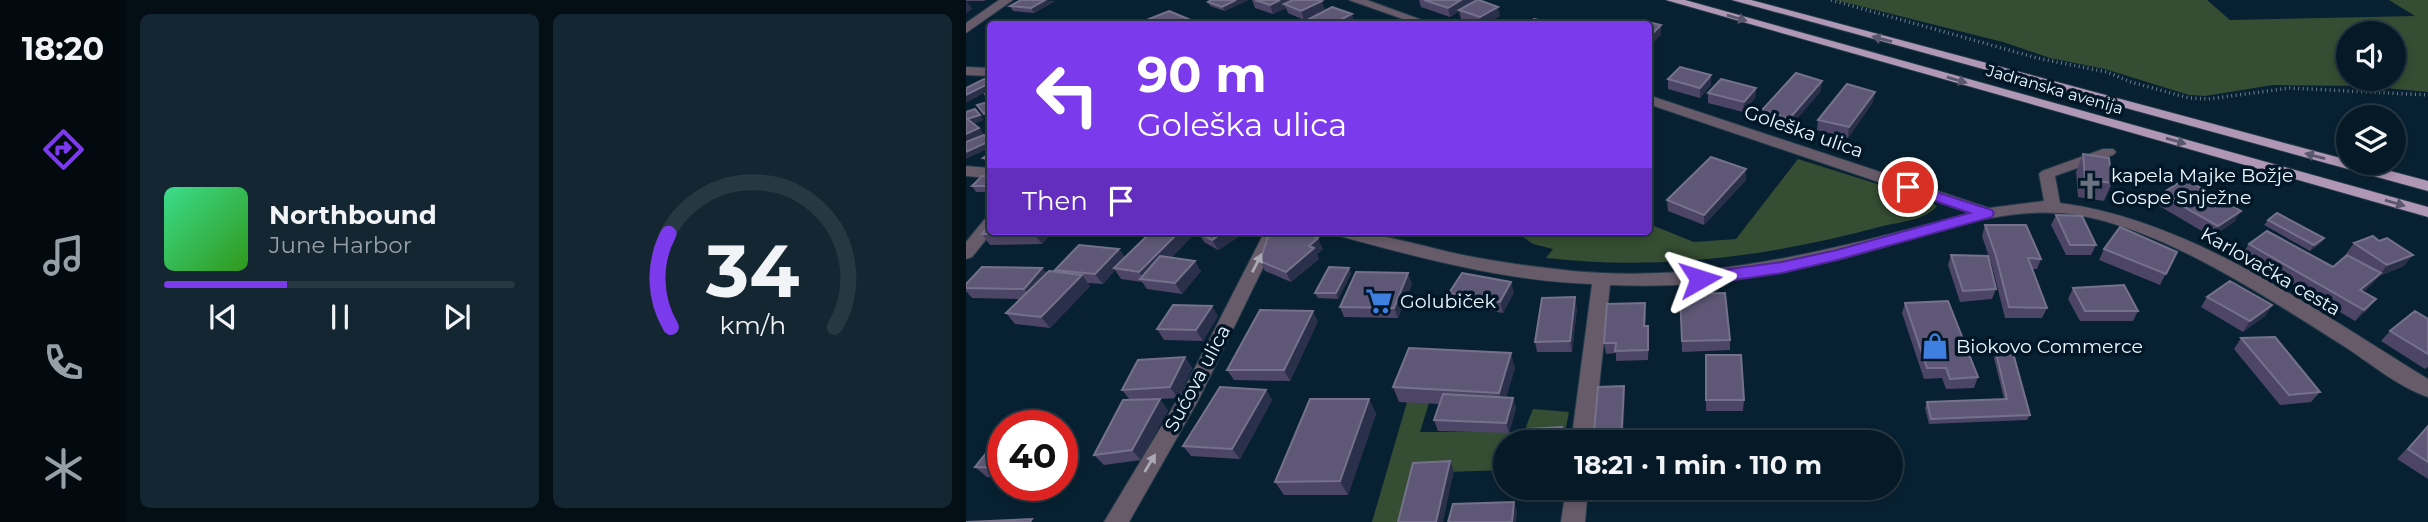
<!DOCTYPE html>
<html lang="en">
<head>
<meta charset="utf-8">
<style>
  :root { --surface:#061926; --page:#142632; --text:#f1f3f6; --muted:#98a0a7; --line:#273843; --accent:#7c3aed }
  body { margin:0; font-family:Montserrat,sans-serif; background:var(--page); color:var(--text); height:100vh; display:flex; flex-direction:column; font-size:26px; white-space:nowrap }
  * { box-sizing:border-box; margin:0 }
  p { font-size:23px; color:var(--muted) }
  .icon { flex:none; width:38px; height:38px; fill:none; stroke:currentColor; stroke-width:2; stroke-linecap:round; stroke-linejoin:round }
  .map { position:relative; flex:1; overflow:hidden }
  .side { display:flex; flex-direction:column; gap:14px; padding:14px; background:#030e15; width:840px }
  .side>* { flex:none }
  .banner { position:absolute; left:21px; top:21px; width:665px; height:214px; border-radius:7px; box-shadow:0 4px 10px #0003,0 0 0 2px var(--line); background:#7c3aed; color:#fff; overflow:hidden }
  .buttons { position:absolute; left:1370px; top:21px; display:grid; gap:14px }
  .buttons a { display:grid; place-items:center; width:70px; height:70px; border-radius:50%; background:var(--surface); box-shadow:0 4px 10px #0003,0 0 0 2px var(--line); font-size:35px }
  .speed { position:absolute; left:21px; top:410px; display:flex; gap:14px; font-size:35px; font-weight:700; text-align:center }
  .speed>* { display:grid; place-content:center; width:91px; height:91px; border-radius:50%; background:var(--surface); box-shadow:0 4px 10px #0003,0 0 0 2px var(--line); line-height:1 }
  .speed .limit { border:10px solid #d22; background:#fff; color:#111 }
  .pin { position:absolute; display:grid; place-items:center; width:60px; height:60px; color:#fff; margin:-30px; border:4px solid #fff; border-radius:50%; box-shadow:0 2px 7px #0007 }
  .me { position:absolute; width:77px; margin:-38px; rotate:84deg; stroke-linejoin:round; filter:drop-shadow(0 0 5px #0008) }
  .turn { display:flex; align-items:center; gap:24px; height:147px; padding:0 35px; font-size:32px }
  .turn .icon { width:91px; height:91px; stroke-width:2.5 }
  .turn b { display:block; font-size:49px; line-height:60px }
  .then { display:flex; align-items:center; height:66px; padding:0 35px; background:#0003; gap:14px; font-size:26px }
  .side .card { flex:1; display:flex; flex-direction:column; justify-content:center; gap:10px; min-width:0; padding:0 24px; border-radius:10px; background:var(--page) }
  .side .dial { align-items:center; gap:0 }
  .dial svg { height:182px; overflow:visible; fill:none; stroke:var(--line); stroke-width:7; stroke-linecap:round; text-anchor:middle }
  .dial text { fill:var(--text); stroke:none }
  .song { display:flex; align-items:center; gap:21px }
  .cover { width:84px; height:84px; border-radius:10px; background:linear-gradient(135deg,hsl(150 70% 55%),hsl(110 70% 35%)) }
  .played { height:7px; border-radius:4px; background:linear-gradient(90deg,var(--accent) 35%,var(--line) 35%) }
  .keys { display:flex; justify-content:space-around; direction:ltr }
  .side .tiles { flex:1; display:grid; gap:14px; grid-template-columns:repeat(2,1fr) }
  .trip { position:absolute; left:527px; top:430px; width:410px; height:70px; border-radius:35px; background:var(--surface); box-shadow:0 4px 10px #0003,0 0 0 2px var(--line); font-weight:700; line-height:70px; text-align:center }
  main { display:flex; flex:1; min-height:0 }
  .dock { display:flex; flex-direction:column; width:126px; justify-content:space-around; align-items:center; background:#020a0f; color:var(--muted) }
  .dock .icon { width:49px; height:49px }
  .dock .selected { color:var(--accent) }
  .dock b { font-size:32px; color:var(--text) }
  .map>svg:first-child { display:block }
</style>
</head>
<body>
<main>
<nav class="dock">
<b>18:20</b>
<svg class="icon selected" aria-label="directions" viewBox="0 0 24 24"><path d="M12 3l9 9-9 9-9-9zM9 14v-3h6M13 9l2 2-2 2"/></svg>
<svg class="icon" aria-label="music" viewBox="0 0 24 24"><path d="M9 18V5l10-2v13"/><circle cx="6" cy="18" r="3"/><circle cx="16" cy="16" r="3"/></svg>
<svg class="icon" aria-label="phone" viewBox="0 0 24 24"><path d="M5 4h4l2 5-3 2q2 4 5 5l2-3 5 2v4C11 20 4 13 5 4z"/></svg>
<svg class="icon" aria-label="climate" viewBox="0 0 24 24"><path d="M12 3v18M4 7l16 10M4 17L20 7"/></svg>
</nav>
<section class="side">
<div class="tiles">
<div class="card">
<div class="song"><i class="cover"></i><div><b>Northbound</b><p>June Harbor</p></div></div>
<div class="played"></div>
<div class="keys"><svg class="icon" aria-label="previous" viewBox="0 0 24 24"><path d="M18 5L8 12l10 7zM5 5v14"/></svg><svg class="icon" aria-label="pause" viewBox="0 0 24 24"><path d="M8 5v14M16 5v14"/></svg><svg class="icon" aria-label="next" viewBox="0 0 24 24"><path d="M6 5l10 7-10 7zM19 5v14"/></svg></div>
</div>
<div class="card dial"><svg viewBox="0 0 100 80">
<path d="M14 69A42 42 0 1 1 86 69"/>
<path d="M14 69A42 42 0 0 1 13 28" stroke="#7c3aed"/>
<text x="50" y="56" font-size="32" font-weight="700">34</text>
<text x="50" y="72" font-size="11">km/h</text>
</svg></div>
</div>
</section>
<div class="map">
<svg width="1462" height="522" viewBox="0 0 1462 522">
  <rect width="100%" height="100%" fill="#082132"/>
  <path fill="#354d32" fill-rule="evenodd" d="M870,0H1241L1264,20L1449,16L1423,0H1462V92L1398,86L1307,85L1239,96L1223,95L1139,69L1084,58L1037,42ZM1382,33H1428V79H1382Z
    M832,159L959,199L971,206C960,220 934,222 917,226C807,256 694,271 580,258L587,249L567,244L553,234L529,236L509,231L659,233L682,231L683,224L728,242L770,239Z
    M441,402L463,403L454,432H558L567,409L603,412L598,437L565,439L564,443H539V470L452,473L439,522H406Z"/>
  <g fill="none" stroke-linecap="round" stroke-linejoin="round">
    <defs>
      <path id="minor" d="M33,0H47L0,33V23Z
        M383,0H401L467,24H451Z
        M0,67L24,68V76L0,75Z
        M682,95L1023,208L1078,201L1073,174L1076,171L1137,149H1147L1150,152L1147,155L1089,176L1094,203C1226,220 1350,311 1462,379V397C1432,387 1403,362 1376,345C1300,297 1200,230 1111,215C1033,203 954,239 879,258C802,278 723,289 644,285L627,443H605L626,284C539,281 454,258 370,235L368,231C410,231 451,245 492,254C530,262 569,267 607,271C746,284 871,248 1004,213L682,104Z
        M0,166L24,168V178L0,176Z
        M24,218V231H27L6,257L0,259V242L18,220Z
        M299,231H315L233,399L163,522H138L219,387Z
        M600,488H622L619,522H595Z"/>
      <path id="major" d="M700,0H719L1462,207V217Z
        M766,0H785L1382,160V163H1394L1462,181V191Z"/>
    </defs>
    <use href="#minor" stroke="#233b4a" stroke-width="2"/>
    <use href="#major" stroke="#233b4a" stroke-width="2"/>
    <path stroke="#6c7e8b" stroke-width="3.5" stroke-dasharray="1 3.5" stroke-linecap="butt" d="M865,0L1071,58L1141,72L1165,82L1223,98L1242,99L1324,88L1462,95"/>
    <use href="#minor" fill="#675b69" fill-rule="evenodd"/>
    <use href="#major" fill="#b097b5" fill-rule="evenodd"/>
  </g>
  <path fill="#4d4565" d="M0,0H20L18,1H0L6,9L0,13Z
    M243,0H282L259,11L244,6L242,2L244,0Z
    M286,0H353L359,10L338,20L322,13L320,8L307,14L289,8Z
    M453,0H507V2L534,16L519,24H511L495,19L493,11L484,17L455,7Z
    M89,1L68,13L47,11L44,6Z
    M183,19L227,21L229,24H186Z
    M343,19L389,23L386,24H345Z
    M745,75V85L734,98L702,89V79Z
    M790,88L789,98L777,112L742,103V93Z
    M855,91L822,129L795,120L796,110Z
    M907,102L882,138L851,130L852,120Z
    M24,153V164L21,163L17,158Z
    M1117,154L1146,183L1138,201L1112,197L1110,172Z
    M780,169V180L738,225L702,211L701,200Z
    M24,176V192H10L6,186Z
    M1195,194L1269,221L1246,237L1190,204Z
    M1090,215L1130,245L1125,255H1100L1085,225Z
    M1302,220L1358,238L1354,244L1344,251L1298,225Z
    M1019,225L1075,259L1071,269H1066L1081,308L1076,318H1039L1026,266L1016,236Z
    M24,231H87L76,244L24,245L16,234Z
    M231,231L205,258L235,271L216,294L181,289L176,282L155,279L149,270L137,284L122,283L124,286L84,328L49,324L40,313L54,299L6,298L0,291V284L76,268L81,274L91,272L89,270L153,249L159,258Z
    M234,231H281L252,250L238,242L232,232Z
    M1388,243L1438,266L1413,276L1406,284L1397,292L1410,299L1401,310L1389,321L1276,254L1283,244L1367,267L1388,259L1380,254Z
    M357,249L351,254L353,259L325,282L299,271L294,261Z
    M1138,249L1211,252L1194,285L1133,260Z
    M985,255L1030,289L1026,299L994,302L982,265Z
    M383,268L385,274L372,299L352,298L349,293Z
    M446,284L432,318L378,317L374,307Z
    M1107,288L1172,311L1167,321H1114L1102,299Z
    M548,292L537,313L487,304L483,293Z
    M714,294L764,340V350L716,352Z
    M1241,297L1306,305L1299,316L1277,332L1235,307Z
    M939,303L1012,377L1008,388L980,389L976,378L958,379L936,313Z
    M611,308L606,352H571L569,342Z
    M680,313L679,326H682L683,336L682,360L650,361V353L640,354L638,343Z
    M252,316L237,341L198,340L191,329Z
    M1462,319V367L1459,369L1415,341L1424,331Z
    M352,321L324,381L268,380L261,370Z
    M1275,338L1354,392L1345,402L1314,405L1268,349Z
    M1030,353L1064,415L1061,420L963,424L959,408L961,402L1038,399L1028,358Z
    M740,355L778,400L777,411H740Z
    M219,357L226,368L212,398L175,400L202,410L175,460L138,465L128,455L164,400L156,390Z
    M549,368L540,397L547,398L550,408L543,433L472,431L468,420L473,404L433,402L427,387Z
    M300,390L306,400L274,459L225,456L217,446Z
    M403,399L410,414L382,495H318L309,482Z
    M1462,426V479L1431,459Z
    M37,432V478L21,477L9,467Z
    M539,452V488H574L538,490L535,480Z"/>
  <path fill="#2a2f4a" d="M79,0L89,1L68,13L65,8Z
    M270,0H282L259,11L256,7Z
    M314,0H329L318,4L320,8L307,14L304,5Z
    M495,0H507L508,3L493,10V11L484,17L482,8Z
    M0,1L6,9L0,13Z
    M356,1L359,10L338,20L335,11Z
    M532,7L534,16L519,24H515L514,17Z
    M386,14L389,23L386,24H366Z
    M227,21L229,24H218Z
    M695,25V35L682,48V38Z
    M745,75V85L734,98V88Z
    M856,81L855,91L822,129L823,119Z
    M24,83V90L0,103V95Z
    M790,88L789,98L777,112L778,102Z
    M909,92L907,102L882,138L883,127Z
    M24,111V118L22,119L18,114Z
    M14,115L18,120L0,127V120Z
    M13,128L21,138L0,147V134Z
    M24,141V148L0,159V152Z
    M780,169V180L738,225V215Z
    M1275,211L1269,221L1246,237L1252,226Z
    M70,231H87L76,244L68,234Z
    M214,231H231L183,280L178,279L173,272Z
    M259,231H281L252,250L246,240Z
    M352,238L357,249L351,254L353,259L325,282L320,272L343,246Z
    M1358,238L1354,244L1344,251L1348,245Z
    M153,249L160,259L148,268L149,270L137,284L129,274Z
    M1447,255L1438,266L1413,276L1421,265Z
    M229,261L235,271L216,294L209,283Z
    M76,268L85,279L67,300L58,289Z
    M383,268L385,274L372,299L370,293Z
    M442,273L446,284L432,318L428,308Z
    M1415,273L1406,284L1386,301L1394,290Z
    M116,275L124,286L84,328L75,317Z
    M545,282L548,292L537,313L534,302Z
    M609,297L611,308L606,352L604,341Z
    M1410,299L1401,310L1389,321L1398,310Z
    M1306,305L1299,316L1277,332L1284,321Z
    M246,306L252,316L237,341L230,330Z
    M347,311L352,321L324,381L318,370Z
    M545,353L549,368L537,407L533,393Z
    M219,357L226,368L212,398L204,387Z
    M658,386L659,397L657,443H655Z
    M300,390L306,400L274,459L266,449Z
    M547,398L550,408L543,433L540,423Z
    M194,399L202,410L175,460L166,450Z
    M403,399L410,414L382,495L374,481Z
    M80,420L85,425H76Z
    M596,427L598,437V443H595Z
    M484,461L488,471L477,522H470Z
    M548,502L551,512L550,522H546Z"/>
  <path fill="#5e5876" stroke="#75718b" stroke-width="2" d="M55,0H79L65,8L44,6Z
    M245,0H270L256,7L242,2Z
    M289,0H314L304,5Z
    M327,0H353L356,1L335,11L318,4Z
    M458,0H495L482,8Z
    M511,0H513L532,7L514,17L493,10Z
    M366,7L386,14L366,24H359L343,19Z
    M203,11L227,21L218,24H195L183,19Z
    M568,19L590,24H560Z
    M677,21L695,25L682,38V24H674Z
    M714,67L745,75L734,88L702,79Z
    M830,73L856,81L823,119L796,110Z
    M18,79L24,81V83L0,95V88Z
    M755,79L790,88L778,102L742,93Z
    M881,84L909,92L883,127L852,120Z
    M24,92V101L19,94Z
    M22,102L24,105V111L18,114L11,105Z
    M9,109L14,115L1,119L0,118V112Z
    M0,118L13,128L0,134Z
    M18,135L24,141L0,152V142Z
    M24,153V159L17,158Z
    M1117,154L1143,158L1146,183L1119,179Z
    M745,157L780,169L738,215L701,200Z
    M16,176H24V186H6Z
    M1219,179L1275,211L1252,226L1195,194Z
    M1311,213L1358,238L1348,245L1302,220Z
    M1090,215L1116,216L1130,245H1104Z
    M24,224V231H70L68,234H16Z
    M1019,225H1060L1075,259L1062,258L1081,308L1043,307L1030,256Z
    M1154,227L1211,252L1200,274L1138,249Z
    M186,231H214L173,272L148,268Z
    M234,231H259L246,240L232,232Z
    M310,231H335L352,238L343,246L348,248L320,272L294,261L302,237Z
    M1301,231L1367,267L1381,255L1415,273L1394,290L1410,299L1398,310L1283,244Z
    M1407,236L1413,241L1421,238L1447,255L1421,265L1388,243Z
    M113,245L153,249L129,274L89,270Z
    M985,255L1022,256L1030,289L997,291Z
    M194,256L229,261L209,283L174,279Z
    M16,267L76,268L58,289L0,288V284Z
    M363,267L383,268L370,293H349Z
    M83,271L116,275L75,317L40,313Z
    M390,272L442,273L428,308L374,307Z
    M496,273L545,282L534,302L483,293Z
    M1264,281L1306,305L1284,321L1241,297Z
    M1158,285L1172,311H1119L1107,288Z
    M759,293L764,340L716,341L714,294Z
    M609,297L604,341L569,342L576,298Z
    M982,301L1012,377L984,379L980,368H961L939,303Z
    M679,303L678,326H682V350L649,351L650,343H638L641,304Z
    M207,305L246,306L230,330L191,329Z
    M294,310L347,311L318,370H261Z
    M1449,311L1462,319V354L1424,331Z
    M1309,337L1354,392L1323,395L1275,338Z
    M443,348L545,353L533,393L427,387Z
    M1030,353H1047L1064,415L965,419L961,402L1041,399Z
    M740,355H775L778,400H740Z
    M219,357L204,387L156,390L172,360Z
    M658,386L655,443H627L632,387Z
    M254,387L300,390L266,449L217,446Z
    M477,394L547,398L540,423L468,420Z
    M194,399L166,450L128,455L157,400Z
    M344,399H403L374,481L309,482Z
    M48,419L80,420L76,425H43Z
    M1462,426V462L1442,449Z
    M596,427L595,443H559L562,429Z
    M781,431L782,443H672V437Z
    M37,432V468L9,467Z
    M539,452V480H535Z
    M484,461L470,522H432L447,463Z
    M548,502L546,522H482L487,504Z
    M66,519L64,522H0Z"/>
  <defs><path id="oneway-solid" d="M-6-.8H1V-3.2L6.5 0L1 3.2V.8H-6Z" transform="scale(1.75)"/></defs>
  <g fill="#58576e">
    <use href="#oneway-solid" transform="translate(771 18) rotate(16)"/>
    <use href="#oneway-solid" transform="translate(916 39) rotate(-165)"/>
    <use href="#oneway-solid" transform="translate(991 80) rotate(16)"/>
    <use href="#oneway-solid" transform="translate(1210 141) rotate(16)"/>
    <use href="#oneway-solid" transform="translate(1349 156) rotate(-165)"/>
    <use href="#oneway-solid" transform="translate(1429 203) rotate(16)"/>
  </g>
  <g fill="#aaa8b4">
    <use href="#oneway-solid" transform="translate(291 263) rotate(-63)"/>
    <use href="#oneway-solid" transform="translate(184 463) rotate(-59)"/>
  </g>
  <path fill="#7c3aed" stroke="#51269a" stroke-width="2" d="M942,183L1026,210L1028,213L1026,217L871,260L816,273L734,285L725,279L734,273L816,262L871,250L1004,213L937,190L935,187L937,184Z"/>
  <defs>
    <symbol id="church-bare" viewBox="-9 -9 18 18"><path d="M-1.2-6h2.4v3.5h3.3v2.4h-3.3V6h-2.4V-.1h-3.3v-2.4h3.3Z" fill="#6b7280" stroke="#011728" stroke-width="2.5" paint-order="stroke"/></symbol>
    <symbol id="supermarket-bare" viewBox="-9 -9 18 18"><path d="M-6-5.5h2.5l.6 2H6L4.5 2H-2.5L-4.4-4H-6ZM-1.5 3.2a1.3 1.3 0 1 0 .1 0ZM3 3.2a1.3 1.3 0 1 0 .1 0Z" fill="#3f7fe0" stroke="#011728" stroke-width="2.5" paint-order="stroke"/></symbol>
    <symbol id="shop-bare" viewBox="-9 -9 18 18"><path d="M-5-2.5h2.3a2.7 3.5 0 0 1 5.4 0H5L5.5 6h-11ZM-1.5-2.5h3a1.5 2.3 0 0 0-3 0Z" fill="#3f7fe0" stroke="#011728" stroke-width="2.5" paint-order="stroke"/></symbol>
  </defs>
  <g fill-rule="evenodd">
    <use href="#church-bare" x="1105" y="167" width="38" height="38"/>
    <use href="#supermarket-bare" x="394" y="282" width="38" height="38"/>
    <use href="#shop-bare" x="950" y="327" width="38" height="38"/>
  </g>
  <g text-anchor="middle" stroke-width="7" stroke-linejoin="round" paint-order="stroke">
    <g font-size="16" fill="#edf6fe" stroke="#011728">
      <text transform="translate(1089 89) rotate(16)" y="6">Jadranska avenija</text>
    </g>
    <g font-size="19" fill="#edf6fe" stroke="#011728">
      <text transform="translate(838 131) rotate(19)" y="7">Goleška ulica</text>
      <text transform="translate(1305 271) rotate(30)" y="7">Karlovačka cesta</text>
      <text transform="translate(231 378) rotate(-62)" y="7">Sućova ulica</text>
    </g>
    <g font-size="19" fill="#edf6fe" stroke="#011728" text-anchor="start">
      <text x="1145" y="182">kapela Majke Božje<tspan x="1145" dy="22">Gospe Snježne</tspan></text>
      <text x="434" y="308">Golubiček</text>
      <text x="990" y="353">Biokovo Commerce</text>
    </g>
  </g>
</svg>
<div class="buttons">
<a><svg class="icon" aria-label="sound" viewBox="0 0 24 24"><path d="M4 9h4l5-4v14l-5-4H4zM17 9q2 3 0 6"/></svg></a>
<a><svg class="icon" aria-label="layers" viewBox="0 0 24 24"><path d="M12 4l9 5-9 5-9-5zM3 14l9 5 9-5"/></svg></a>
</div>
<div class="speed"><div class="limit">40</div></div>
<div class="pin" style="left:942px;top:187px;background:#d93025"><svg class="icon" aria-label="arrive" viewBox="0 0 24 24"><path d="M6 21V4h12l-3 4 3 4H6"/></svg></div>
<svg class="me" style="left:734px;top:279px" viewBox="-20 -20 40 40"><path d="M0-17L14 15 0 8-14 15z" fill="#7c3aed" stroke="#fff" stroke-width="4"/></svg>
<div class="trip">18:21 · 1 min · 110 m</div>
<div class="banner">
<div class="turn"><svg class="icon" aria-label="left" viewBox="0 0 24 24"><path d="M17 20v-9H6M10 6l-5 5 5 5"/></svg><div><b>90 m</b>Goleška ulica</div></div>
<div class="then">Then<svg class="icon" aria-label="arrive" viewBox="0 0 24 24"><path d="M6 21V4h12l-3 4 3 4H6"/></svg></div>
</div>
</div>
</main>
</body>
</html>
